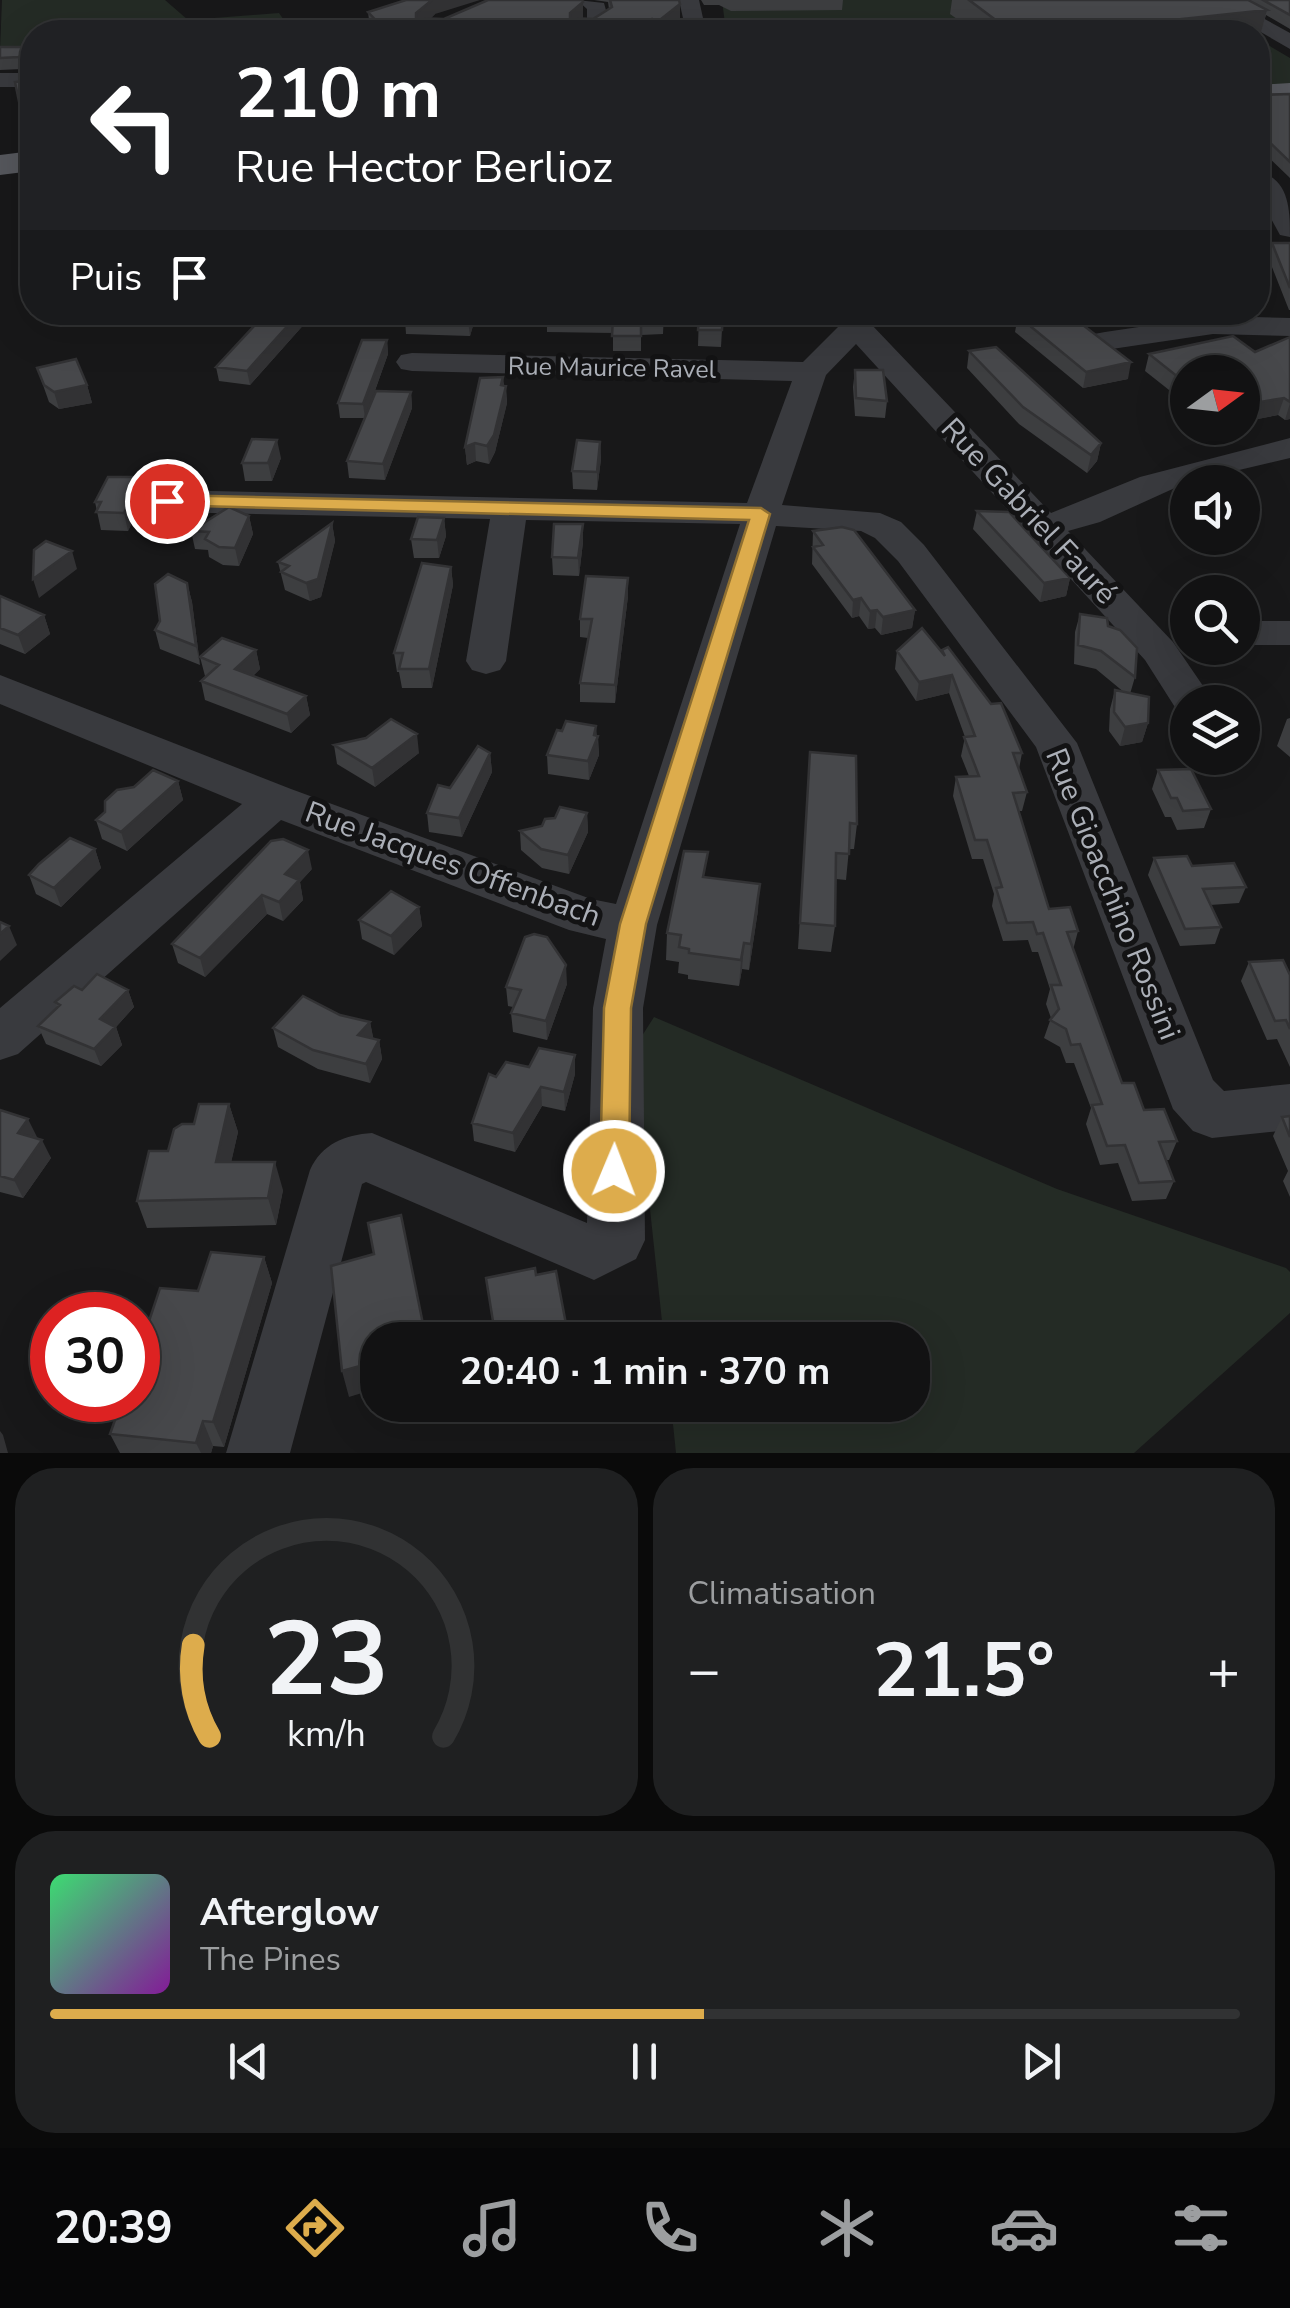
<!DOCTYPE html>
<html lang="fr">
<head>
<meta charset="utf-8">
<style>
  :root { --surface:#121213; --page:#1f2021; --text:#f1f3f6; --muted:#9c9ea0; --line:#313233; --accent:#ddac4c }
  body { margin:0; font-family:"Nunito Sans",sans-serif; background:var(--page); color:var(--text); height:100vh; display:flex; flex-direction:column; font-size:38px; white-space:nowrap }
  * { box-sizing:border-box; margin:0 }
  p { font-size:32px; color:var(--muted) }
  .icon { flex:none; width:55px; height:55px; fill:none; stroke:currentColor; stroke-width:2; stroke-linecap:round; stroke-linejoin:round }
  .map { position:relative; height:1453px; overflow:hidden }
  .drawer { display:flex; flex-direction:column; gap:15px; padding:15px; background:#0a0a0a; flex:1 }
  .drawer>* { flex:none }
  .guide { position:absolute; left:20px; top:20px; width:1250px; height:305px; border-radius:40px; box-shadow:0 10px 40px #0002,0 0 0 2px var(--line); background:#202124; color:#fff; overflow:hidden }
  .needle { width:65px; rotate:75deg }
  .fabs { position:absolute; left:1170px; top:355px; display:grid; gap:20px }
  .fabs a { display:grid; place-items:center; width:90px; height:90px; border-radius:50%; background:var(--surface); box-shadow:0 10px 40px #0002,0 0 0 2px var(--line); font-size:50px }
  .speed { position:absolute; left:30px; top:1292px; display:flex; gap:20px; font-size:50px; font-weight:700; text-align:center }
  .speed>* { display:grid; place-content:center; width:130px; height:130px; border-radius:50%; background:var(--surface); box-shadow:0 10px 40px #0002,0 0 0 2px var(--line); line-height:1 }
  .speed .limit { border:15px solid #d22; background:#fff; color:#111 }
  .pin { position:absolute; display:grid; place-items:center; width:85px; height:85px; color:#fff; margin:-42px; border:5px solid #fff; border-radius:50%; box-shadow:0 2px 10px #0007 }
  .me { position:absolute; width:110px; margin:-55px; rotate:1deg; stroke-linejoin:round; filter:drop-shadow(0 0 8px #0008) }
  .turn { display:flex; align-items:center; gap:35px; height:210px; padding:0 50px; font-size:45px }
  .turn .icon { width:130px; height:130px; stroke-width:2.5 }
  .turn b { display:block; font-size:70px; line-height:85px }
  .then { display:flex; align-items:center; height:95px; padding:0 50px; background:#0003; gap:20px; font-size:38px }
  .big { font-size:75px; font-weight:700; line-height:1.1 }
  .drawer .tile { flex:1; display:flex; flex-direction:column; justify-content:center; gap:15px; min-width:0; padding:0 35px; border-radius:40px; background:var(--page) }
  .drawer .dial { align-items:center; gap:0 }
  .dial svg { height:260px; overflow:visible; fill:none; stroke:var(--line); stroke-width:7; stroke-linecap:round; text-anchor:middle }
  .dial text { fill:var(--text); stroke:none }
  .song { display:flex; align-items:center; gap:30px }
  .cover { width:120px; height:120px; border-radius:15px; background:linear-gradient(135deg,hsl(140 70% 55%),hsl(290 70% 35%)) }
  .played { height:10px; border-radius:5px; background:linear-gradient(90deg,var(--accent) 55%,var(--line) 55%) }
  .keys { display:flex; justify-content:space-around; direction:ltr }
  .heat { display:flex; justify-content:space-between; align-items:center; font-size:55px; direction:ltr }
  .drawer .tiles { flex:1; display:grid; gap:15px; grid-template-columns:1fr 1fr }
  .tile:last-child { grid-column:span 2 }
  .trip { position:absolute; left:360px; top:1322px; width:570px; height:100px; border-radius:40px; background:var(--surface); box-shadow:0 10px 40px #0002,0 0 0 2px var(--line); font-weight:700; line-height:100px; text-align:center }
  .tab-bar { display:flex; height:160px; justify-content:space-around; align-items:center; background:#070708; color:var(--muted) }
  .tab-bar .icon { width:70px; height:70px }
  .tab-bar .selected { color:var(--accent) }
  .tab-bar b { font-size:45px; color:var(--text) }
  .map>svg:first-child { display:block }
</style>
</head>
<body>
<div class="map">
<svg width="1290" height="1453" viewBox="0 0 1290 1453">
  <rect width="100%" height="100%" fill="#181819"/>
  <path fill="#242b25" d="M2,0H165L188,20L279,13L292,32H32V54L0,50Z
    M722,0H1191L1247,32H834L821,22L789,23L790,32H734L732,27L738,24H725Z
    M1258,39L1290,58V85L1258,87Z
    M654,1017L1057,1189L1286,1268L1290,1272V1313L1134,1453H676L671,1405H912V1340H664L633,1050Z"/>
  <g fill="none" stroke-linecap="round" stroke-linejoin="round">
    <path fill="#393a3e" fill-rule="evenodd" d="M577,0L604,3L609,21C599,35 588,32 573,32L587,19V9Z
      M679,0H699L705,27L702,32H686Z
      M1205,0H1230L1290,33V49Z
      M0,73H32V87H0Z
      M1258,171C1290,179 1290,211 1290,237L1280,235L1258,195Z
      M176,312H208C199,325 192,327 177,323L173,317Z
      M840,312H870L871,324L1051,513L1140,477L1290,438V458L1188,482L1100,522L1068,531L1173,642L1214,702H1188V714L1178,712L1145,660L856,344L826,375L782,505L880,513L901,522L924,545L1077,743L1213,1080L1224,1091L1290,1084V1130L1212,1138L1193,1131L1173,1109L1036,747L898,561L875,538L861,531L776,526L657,925L643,1008L645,1240L636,1259L594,1280L366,1182L362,1184L290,1453H226L310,1170C322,1144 344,1135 372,1133L587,1223L593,1008L606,939L569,930L281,820L18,1054L0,1060V1008L242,804L0,704V675L291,789L591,899L616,904L740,524L526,520L506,661L500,670L486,674L472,670L466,661L490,519L167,512L154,509L149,501L154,493L167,490L747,503L792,381L412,371L401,369L396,362L401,355L412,353L803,362L841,324Z
      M1213,316L1290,318V336L1213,334L1105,350L1094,348L1090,341L1094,334L1105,332Z
      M1242,621H1290V645H1242Z"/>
    <path fill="#55575c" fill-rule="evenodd" d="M698,18L730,26L734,32H669L673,26Z
      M1290,83V101L1258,103V85Z
      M32,151V171L0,175V155Z"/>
  </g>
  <path fill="#3d3e40" d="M594,0H679L680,20L664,32H374L370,28L368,12L435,14L430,19L583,17L582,19H593L609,9L608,2Z
    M701,0H843L842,10L731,11L719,5H704Z
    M952,0H1290V29L1266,15L1260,36L1258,32H975L950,14Z
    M0,47H30L22,69L0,70Z
    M1290,94V178L1258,147V95Z
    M1272,243H1290V310H1289L1268,257Z
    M267,312H315L250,385L219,381L216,367Z
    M407,312H477L470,336L406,334L405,320Z
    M664,312L663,334L641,335V351H613V333L547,332V318Z
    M699,312H723L721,347L698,346Z
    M1018,316L1079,322L1128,379L1083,388L1015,332Z
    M1290,337V419L1285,420L1278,415L1242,422V372H1188V405L1145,371L1149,354L1255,352Z
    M387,340L388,354L366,416L411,392L412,408L385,480L349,478L347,461L365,418H340L338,403Z
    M969,351L1101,443L1097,461L1087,473L1019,424L967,368Z
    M37,368L87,385L92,403L59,409L49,402Z
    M855,370L887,401L885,418L855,416L853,387Z
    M504,386H506L507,403L495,452L489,464L476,461L467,465L465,447Z
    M600,442L601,459L597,490L573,489L572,471Z
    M281,458L272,481H245L242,463Z
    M141,495L142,502L128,531L101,530L95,502Z
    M977,511L1070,578L1066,596L1040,602L973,529Z
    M249,516L253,534L239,566L223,565L209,557L208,550L195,549L191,531Z
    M444,518L446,536L439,558H414L411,539Z
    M332,523L335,541L321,597L310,601L285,590L278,562Z
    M583,524V542L579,576L553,575L552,557Z
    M813,531L915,610L912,628L881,635L875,628L868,629L859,616L852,618L812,564Z
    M451,567L453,585L432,688H402L399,672H397L394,653Z
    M628,578V596L615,703L580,702V683L588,638L580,637V619Z
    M187,583L192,602L200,665L160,649L155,630Z
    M0,596L44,615L50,634L25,654L0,644Z
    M1080,614L1108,626L1135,677L1130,694L1148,723L1142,742L1120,746L1109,731L1110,709L1115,690L1125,693L1096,669L1074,664L1075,632Z
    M256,650L260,669L253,676L306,696L310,715L291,733L205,700L201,681L206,676H205L200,657Z
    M942,650L1022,753L1019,769L1027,792L1022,811H1019L1049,909L1078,931L1073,950L1122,1083L1144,1110L1177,1141L1169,1160H1166L1174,1181L1166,1199L1132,1201L1118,1163L1100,1165L1086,1124L1091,1108L1074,1063H1066L1060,1047L1044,1038L1051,1018L1046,1004L1050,989L1038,952H1032L1028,940L1003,941L992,906L994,894L983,859H972L953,796L956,777L969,776L961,756L965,737L949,693L916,701L895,669L897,651L942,653Z
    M1290,718V757L1277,746L1287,719Z
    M597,735L598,736L599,755L589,780L548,774L547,755Z
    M334,745L419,753L375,787L337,764Z
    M810,752L857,824L854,849H849L846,880L836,879L835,926L831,952L798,949Z
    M490,753L492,772L462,837L429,832L427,813L450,788Z
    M1158,770L1211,809L1204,828L1177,830L1171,817H1165L1152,789Z
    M178,781L183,800L127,851L102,839L96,820Z
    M587,813L588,832L569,874L542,868L521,850L520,831L542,826L555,818Z
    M95,849L101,868L61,907L36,894L29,875Z
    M1154,858L1192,866L1246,887L1239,903L1210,905L1221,927L1215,944L1180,946L1148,875Z
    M312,869L300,882L303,900L283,921L267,914L205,977L178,963L172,944Z
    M707,877L758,910L749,970L742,969L739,986L688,979V975L678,973L679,962L666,960L667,933Z
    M419,907L422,926L394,955L362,939L359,920Z
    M1249,962L1290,975V1067L1277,1039L1267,1040L1241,981Z
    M567,984L547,1040L513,1032L511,1013L513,1007L508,1006L506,987Z
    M82,990H128L134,1007L116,1027L122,1045L101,1066L46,1044L38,1026L57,1008L55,1002Z
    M340,1015L370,1022L373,1038L379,1040L382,1059L370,1083L318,1069L278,1047L273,1028Z
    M529,1067L575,1074L565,1111L542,1106L515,1152L474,1141L472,1123L496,1077Z
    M229,1104L238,1132L231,1162L283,1190L276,1225L147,1228L137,1201L168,1151L194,1124Z
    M0,1110L37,1137L51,1158L23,1198L0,1192Z
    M1290,1116V1197L1283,1181L1288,1171L1273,1136L1282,1117Z
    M264,1257L272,1283L224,1447L213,1446L211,1453H120L110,1434L198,1291Z"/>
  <path fill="#323234" d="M432,0H480L435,14L418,29L416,13Z
    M583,2V17L570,29V13Z
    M680,4V20L664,32H656V23Z
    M1267,10L1260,36L1258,37V32H1151L1153,22Z
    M652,19V32H616Z
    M30,47L32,60L22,69L19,57Z
    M32,120V129L25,130L23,121Z
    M300,312H315L250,385L247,371Z
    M471,312H477L470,336L468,321Z
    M1065,312H1112L1062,327Z
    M387,340L388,354L365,418L363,404Z
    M1131,362L1128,379L1083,388L1086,372Z
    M503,377L507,403L495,452L489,464L487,446Z
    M87,385L92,403L59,409L54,392Z
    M411,392L412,408L385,480L383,464Z
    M1284,398L1278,415L1242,422V405Z
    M1290,403V419L1285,420Z
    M277,440L281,458L272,481L268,463Z
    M600,442L601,459L597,490V472Z
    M475,443L476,461L467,465L465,447Z
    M1101,443L1097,461L1087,473L1091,455Z
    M137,477L142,502L128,531L124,513Z
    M249,516L253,534L239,566L235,548Z
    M444,518L446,536L439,558L437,540Z
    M332,523L335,541L321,597L310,601L306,583Z
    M583,524V542L579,576L578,558Z
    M72,551L77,569L39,598L33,579Z
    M451,567L453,585L432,688L429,669Z
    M628,578V596L615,703V685Z
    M1070,578L1066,596L1040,602L1044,583Z
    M187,583L192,602L200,665L196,646Z
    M861,598L859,616L852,618L853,600Z
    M877,610L875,628L868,629L870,611Z
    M915,610L912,628L881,635L883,617Z
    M44,615L50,634L25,654L18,635Z
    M256,650L260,669L239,688L235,669Z
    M952,675L949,693L916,701L919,682Z
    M306,696L310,715L291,733L287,714Z
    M1148,723L1142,742L1120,746L1125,727Z
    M596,726L599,755L589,780L588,761Z
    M417,734L419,753L375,787L372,768Z
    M490,753L492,772L462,837L459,818Z
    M178,781L183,800L127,851L121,832Z
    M587,813L588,832L569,874L568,855Z
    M95,849L101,868L61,907L54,888Z
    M308,850L312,869L300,882L303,900L283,921L279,902L285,874Z
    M760,884L758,910L749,970L751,944Z
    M262,895L267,914L205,977L200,958Z
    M419,907L422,926L394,955L391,936Z
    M9,926L17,945L0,961V934Z
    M744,943L742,969L739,986L741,960Z
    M566,965L567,984L547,1040L546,1021Z
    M128,990L134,1007L116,1027L122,1045L101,1066L94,1049L100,1019Z
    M370,1022L374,1041L358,1035Z
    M379,1040L382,1059L370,1083L366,1064Z
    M575,1055V1074L565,1111L564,1092Z
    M541,1087L542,1106L515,1152L513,1133Z
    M229,1104L238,1132L225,1190L216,1162Z
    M28,1119L37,1137L18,1133Z
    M42,1140L51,1158L23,1198L14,1180Z
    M275,1162L283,1190L276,1225L268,1198Z
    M264,1257L272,1283L224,1447L213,1422Z
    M423,1324L427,1340H378V1355L374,1338Z
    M378,1361V1388L349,1397L342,1371Z
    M477,1405H506L478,1411Z
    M203,1421L213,1446L211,1453H201L196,1443Z
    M0,1431L3,1435L8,1453H0Z"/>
  <path fill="#47484b" stroke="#323234" stroke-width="2.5" d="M406,0H432L416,13V18L444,19L488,0H582L583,2L570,13V18L593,19L612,7L610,0H679L680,4L656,23L652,19L616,32H387L368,12Z
    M969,0H1248L1267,10L1153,22L1170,32H1031L1021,25L997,21Z
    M1263,0H1290V15Z
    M0,47H30L19,57L0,58Z
    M32,80V120L23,121L15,82Z
    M1290,94V162L1258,131L1268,130L1258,119V95Z
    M1272,243H1290V288Z
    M267,312H300L247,371L216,367Z
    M407,312H471L468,321L405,320Z
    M548,312H663V320H641V336H612L613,318H547Z
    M699,312H723L722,330H698Z
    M1037,312H1066L1131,362L1086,372L1018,316Z
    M1233,336L1255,352L1290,337V402L1284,398L1242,405V372H1188V385L1149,354Z
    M362,340H387L363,404L338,403Z
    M996,347L1101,443L1091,455L1023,407L969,351Z
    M76,359L87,385L54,392L44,385L37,368Z
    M855,370H883L887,401L856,398Z
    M503,377L501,385L506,386L494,435L487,446L475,443L465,447L480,378Z
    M376,391L411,392L383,464L347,461Z
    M252,439L277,440L268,463H242Z
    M577,440L600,442L597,472L572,471Z
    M108,477H137L133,484H137L124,513L96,512L101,502H95Z
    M229,507L249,516L235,548L219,547L205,539L209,532L191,531Z
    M977,511L1009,512L1070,578L1044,583Z
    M418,517L444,518L437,540L411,539Z
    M332,523L318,579L306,583L281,572L289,566L278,562Z
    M554,524H583L578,558L552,557Z
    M842,527L854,530L915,610L883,617L877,610L870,611L861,598L853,600L813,547L823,545L813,531Z
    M46,541L72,551L33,579L34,550Z
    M422,563L451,567L429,669H399L403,653H394Z
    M168,574L187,583L196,646L155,630L160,621L155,584Z
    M586,576L628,578L615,685L580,683L592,619H580Z
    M0,596L44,615L18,635L0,628Z
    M1080,614L1107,618L1108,626L1120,630L1137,648L1135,677L1101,651L1078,645Z
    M922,628L945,656L942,650L948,647L991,704L1001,703L1022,753H1013L1027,792L1013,793L1049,909L1070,907L1078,931L1067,932L1122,1083H1134L1144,1110L1164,1109L1177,1141L1159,1142L1174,1181L1139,1183L1125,1145L1107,1146L1092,1105L1102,1104L1080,1044L1071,1045L1066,1029L1050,1020L1059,1009L1051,985H1061L1043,933L1037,934L1033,922L1007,923L996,888L1002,887L987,840H975L956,777L979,776L964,737L975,736L952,675L919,682L897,651Z
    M222,638L256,650L235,669L306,696L287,714L201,681L219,665L200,657Z
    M1115,690L1149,697L1148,723L1125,727L1114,712Z
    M391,719L417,734L372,768L334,745L366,738Z
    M566,721L596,726L594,735L598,736L588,761L547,755L557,730L562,731Z
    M478,746L490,753L459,818L427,813L438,785L450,788Z
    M810,752L856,756L857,824L850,823L849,854L836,853L835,926L800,923Z
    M1191,769L1211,809L1183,811L1177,798H1171L1158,770Z
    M153,770L178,781L121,832L96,820L105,812V801L117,790L134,787Z
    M560,807L587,813L568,855L541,849L520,831L542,826L545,819L555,818Z
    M70,838L95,849L54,888L29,875L39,864Z
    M283,839L308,850L285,874L299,880L279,902L262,895L200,958L172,944L271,841Z
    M684,851L708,852L703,877L760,884L751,944L744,943L741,960L689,953V949L679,947L681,935L667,933Z
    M1187,856L1192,866L1234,863L1246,887L1203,889L1221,927L1185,929L1154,858Z
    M391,891L419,907L391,936L359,920Z
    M0,922L9,926L0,934Z
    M534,934L547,937L566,965L546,1021L511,1013L521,990L506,987L525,937Z
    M1283,960L1290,975V1029L1286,1020L1275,1021L1249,962Z
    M97,974L128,990L100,1019L115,1027L94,1049L38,1026L60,1005L55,1002L74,986L82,990Z
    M303,996L340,1015L370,1022L358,1035L379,1040L366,1064L313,1050L273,1028Z
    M539,1048L575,1055L564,1092L541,1087L513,1133L472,1123L489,1074L496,1077L506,1062L529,1067Z
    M199,1104H229L216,1162H275L268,1198L137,1201L149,1151H168L174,1129L182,1124H194Z
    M0,1110L28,1119L18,1133L42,1140L14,1180L0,1176Z
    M1290,1116V1137L1282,1117Z
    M401,1215L423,1324L374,1338L378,1361L342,1371L331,1266L374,1254L368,1223Z
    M211,1252L264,1257L213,1422L203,1421L196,1443L110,1434L122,1400H138V1354L160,1288L198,1291Z
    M535,1268L536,1275L556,1271L569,1340H496L486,1278Z"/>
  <path fill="#ddac4c" stroke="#907031" stroke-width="2.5" d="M167,495L761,508L770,514L646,924L631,1008L629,1171L625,1180L614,1184L604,1180L600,1171L604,1008L620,924L749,520L160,505V497Z"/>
  <g text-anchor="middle" stroke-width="10" stroke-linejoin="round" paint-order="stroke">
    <g font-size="25" fill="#abafb7" stroke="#131314">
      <text transform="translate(612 367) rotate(1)" y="9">Rue Maurice Ravel</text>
    </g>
    <g font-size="30" fill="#abafb7" stroke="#131314">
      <text transform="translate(1029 511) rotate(47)" y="10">Rue Gabriel Fauré</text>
      <text transform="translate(453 864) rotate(20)" y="10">Rue Jacques Offenbach</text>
      <text transform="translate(1113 894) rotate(68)" y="10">Rue Gioacchino Rossini</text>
    </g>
  </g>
</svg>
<div class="fabs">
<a><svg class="needle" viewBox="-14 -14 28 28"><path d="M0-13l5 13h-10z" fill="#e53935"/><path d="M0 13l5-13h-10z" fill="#9c9ea0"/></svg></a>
<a><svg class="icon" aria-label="sound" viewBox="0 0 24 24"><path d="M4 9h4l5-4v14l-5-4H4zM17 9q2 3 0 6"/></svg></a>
<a><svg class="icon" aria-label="search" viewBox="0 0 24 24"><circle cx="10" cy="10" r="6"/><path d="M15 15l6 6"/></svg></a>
<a><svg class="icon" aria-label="layers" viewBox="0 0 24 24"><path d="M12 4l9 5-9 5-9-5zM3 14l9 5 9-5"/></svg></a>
</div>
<div class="speed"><div class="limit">30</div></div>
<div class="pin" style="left:167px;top:501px;background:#d93025"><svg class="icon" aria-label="arrive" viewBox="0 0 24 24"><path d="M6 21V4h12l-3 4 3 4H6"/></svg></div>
<svg class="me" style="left:614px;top:1171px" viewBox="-20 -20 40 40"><circle r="17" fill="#ddac4c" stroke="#fff" stroke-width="3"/><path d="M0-11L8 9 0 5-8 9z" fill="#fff"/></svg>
<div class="trip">20:40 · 1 min · 370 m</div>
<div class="guide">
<div class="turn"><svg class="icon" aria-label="left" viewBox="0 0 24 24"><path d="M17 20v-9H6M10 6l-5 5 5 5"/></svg><div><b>210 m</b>Rue Hector Berlioz</div></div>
<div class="then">Puis<svg class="icon" aria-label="arrive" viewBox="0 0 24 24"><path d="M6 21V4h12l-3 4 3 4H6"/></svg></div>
</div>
</div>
<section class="drawer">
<div class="tiles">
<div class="tile dial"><svg viewBox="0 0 100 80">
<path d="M14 69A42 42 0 1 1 86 69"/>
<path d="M14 69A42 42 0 0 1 9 41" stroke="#ddac4c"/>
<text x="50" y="56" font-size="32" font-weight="700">23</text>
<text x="50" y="72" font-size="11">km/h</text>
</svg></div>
<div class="tile"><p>Climatisation</p>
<div class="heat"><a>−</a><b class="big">21.5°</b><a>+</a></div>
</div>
<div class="tile">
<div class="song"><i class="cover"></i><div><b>Afterglow</b><p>The Pines</p></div></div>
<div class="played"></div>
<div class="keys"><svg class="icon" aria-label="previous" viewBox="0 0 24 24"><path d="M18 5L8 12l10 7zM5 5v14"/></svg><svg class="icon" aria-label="pause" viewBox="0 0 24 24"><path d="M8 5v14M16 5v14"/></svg><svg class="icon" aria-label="next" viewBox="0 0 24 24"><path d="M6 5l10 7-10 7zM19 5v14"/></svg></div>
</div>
</div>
</section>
<nav class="tab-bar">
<b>20:39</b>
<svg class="icon selected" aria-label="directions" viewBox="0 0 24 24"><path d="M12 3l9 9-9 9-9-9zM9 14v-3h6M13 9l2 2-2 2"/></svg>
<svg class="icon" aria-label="music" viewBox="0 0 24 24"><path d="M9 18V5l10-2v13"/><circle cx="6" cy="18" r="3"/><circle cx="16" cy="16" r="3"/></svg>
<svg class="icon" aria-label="phone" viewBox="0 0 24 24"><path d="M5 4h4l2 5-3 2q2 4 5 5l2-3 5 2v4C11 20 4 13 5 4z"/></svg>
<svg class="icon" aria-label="climate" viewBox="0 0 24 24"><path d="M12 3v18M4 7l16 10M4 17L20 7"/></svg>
<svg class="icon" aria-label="car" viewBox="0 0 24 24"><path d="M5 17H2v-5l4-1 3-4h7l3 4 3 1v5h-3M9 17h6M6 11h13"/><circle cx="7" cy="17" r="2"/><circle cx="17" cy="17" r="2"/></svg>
<svg class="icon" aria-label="filters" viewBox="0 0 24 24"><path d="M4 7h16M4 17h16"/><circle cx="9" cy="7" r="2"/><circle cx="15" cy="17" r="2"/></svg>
</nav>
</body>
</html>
